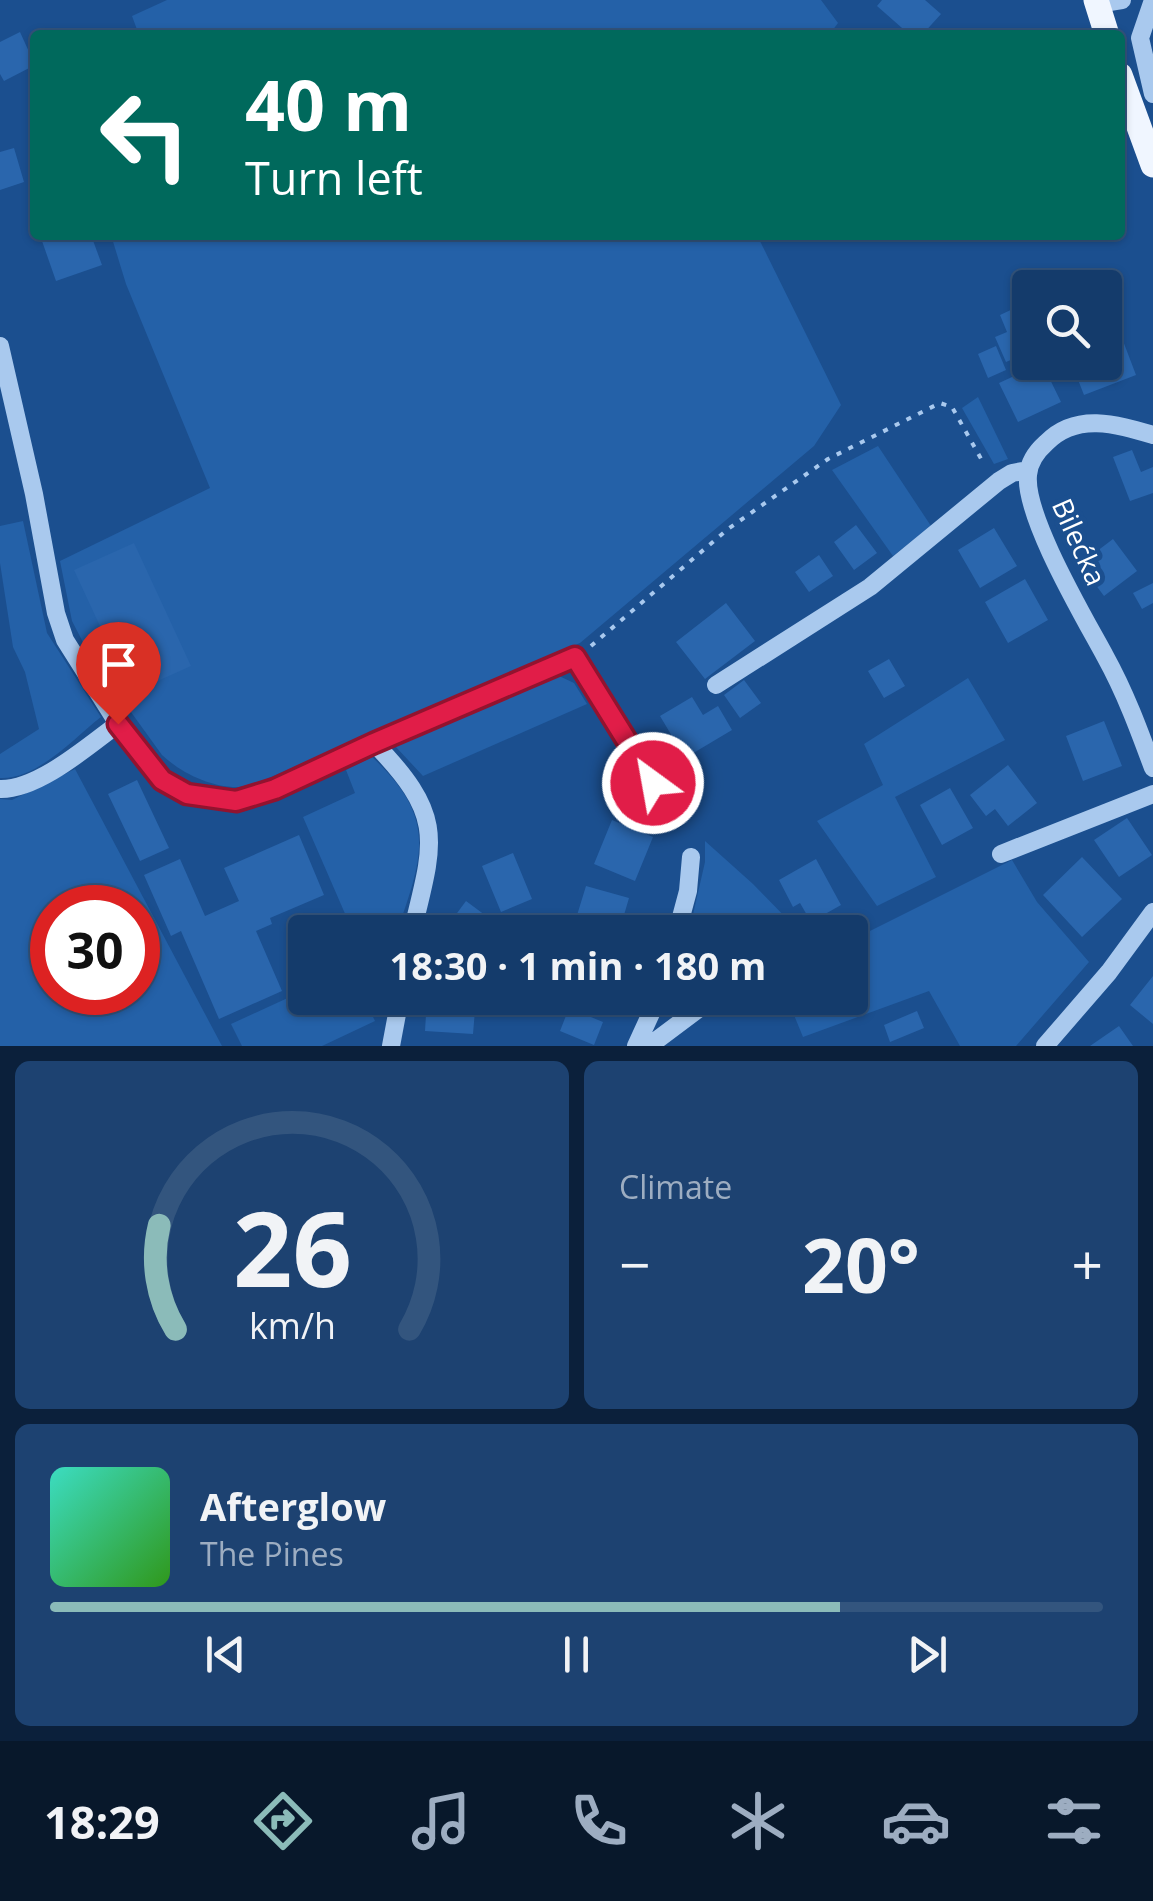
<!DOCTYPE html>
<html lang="en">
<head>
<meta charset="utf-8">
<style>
  :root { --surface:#143b6b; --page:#1d4271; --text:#f1f3f6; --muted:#9dadc1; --line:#33557e; --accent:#8bbbb9 }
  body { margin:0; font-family:"Open Sans",sans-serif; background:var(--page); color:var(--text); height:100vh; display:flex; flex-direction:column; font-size:38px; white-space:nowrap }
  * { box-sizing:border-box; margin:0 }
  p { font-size:32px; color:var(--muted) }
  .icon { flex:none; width:55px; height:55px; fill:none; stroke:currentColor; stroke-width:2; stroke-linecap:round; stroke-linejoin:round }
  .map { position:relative; height:1046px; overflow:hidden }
  .side { display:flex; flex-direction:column; gap:15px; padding:15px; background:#0b203b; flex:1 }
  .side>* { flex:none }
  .guide { position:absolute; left:30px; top:30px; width:1095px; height:210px; border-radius:10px; box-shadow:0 2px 8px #0004,0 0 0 2px var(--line); background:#00695c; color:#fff; overflow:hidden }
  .fabs { position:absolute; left:1012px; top:270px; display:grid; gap:20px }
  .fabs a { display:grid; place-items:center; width:110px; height:110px; border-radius:10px; background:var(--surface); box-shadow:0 2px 8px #0004,0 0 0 2px var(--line); font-size:50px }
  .speed { position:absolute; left:30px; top:885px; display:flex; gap:20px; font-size:50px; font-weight:700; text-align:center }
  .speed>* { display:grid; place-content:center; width:130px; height:130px; border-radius:50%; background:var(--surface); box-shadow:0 2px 8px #0004,0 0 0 2px var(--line); line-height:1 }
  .speed .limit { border:15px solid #d22; background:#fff; color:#111 }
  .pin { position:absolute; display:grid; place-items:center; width:85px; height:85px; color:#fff; margin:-102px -42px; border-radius:50% 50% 50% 0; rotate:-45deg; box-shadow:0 0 10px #0007 }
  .pin .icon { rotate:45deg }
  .me { position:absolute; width:110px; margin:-55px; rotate:328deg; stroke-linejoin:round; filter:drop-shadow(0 0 8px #0008) }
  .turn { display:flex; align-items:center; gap:35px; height:210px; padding:0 50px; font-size:45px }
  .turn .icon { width:130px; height:130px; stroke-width:2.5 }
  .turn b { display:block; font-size:70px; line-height:85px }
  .big { font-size:75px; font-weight:700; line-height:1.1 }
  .side .widget { flex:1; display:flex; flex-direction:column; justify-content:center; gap:15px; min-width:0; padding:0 35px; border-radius:15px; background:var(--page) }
  .side .dial { align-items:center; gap:0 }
  .dial svg { height:260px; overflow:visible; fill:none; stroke:var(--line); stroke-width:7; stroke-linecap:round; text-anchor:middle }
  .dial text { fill:var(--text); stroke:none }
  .song { display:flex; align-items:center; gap:30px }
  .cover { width:120px; height:120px; border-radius:15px; background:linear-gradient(135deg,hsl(170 70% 55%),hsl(110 70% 35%)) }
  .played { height:10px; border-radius:5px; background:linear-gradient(90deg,var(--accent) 75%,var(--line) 75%) }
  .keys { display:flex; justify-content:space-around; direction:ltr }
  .heat { display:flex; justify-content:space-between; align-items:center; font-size:55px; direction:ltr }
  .side .tiles { flex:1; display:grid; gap:15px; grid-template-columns:1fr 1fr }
  .widget:last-child { grid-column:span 2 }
  .trip { position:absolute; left:288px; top:915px; width:580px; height:100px; border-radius:10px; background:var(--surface); box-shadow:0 2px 8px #0004,0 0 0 2px var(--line); font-weight:700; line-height:100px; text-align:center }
  .dock { display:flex; height:160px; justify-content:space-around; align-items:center; background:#08182b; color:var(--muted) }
  .dock .icon { width:70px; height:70px }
  .dock .current { color:var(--accent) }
  .dock b { font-size:45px; color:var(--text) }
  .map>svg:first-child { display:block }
</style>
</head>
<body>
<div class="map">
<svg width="1153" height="1046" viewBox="0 0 1153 1046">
  <rect width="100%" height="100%" fill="#1b4f8f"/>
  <path fill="#2461a8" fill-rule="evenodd" d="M167,0H821L838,23L829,35H139L132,16Z
    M111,235H757L841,405L814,446L580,643L264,780C257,782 247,786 239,787C212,788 181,773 162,755L89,654L72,621L60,561L210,488L126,284Z
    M978,397L1008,459L994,464L962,408Z
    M878,446L931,526L893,556L832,470Z
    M23,521L47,633L101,717C74,738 37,780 0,778V754L39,729L25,672L13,647L0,563V526Z
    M559,676L574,683L587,704L423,776L395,746Z
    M968,678L1005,740L895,797L936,877L877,906L817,821L883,785L864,744Z
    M372,757C438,818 423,856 397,932H353L303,817L355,793L346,770Z
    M75,769L222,1046H0V799L12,800ZM52,908H138V992H52Z
    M705,841L753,884L800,932H689L705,862Z
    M1012,860L1037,902L1089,962L1016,1046H960L929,991L803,1037L787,998H850V941Z
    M305,990V998H364L375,1021L322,1046H242L231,1024Z"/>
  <path fill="#2a66ad" d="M882,0H925L941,14L922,35H910L877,6Z
    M20,32L35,65L4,81L0,74V42Z
    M14,148L24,182L0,190V152Z
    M59,235H91L102,265L56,281L42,241Z
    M1015,308L1030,343V352L1006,362L995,337L1007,332L1000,315Z
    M1120,333L1136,375L1084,395L1071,362H1105V338Z
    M996,346L1006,370L988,378L978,354Z
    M1042,363L1061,402L1018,422L999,383Z
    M1132,450L1141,472L1153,467V493L1130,501L1113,457Z
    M856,525L877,553L854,570L834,542Z
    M994,528L1017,566L980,588L958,550Z
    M1113,539L1137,571L1104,596L1080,564Z
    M134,543L191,666L131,693L74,570Z
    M819,555L833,576L809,592L795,572Z
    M1025,579L1048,620L1008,643L985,602Z
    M1153,583V603L1142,609L1133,593Z
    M726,603L755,641L705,679L676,642Z
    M889,659L905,686L884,698L868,671Z
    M744,680L761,703L740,718L724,695Z
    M692,697L703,715L718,706L732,730L685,758L660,716Z
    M1104,721L1122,766L1083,781L1066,736Z
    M1008,765L1037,803L1008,826L995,809L986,816L970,795Z
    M137,780L169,848L140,861L108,794Z
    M950,788L973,828L942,845L920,805Z
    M1127,818L1152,855L1119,877L1094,840Z
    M612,820L653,837L635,881L594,864Z
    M299,835L324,895L270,918L272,924L256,931L282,991L219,1019L181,931L171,936L144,875L180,859L205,916L239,901L224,868Z
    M513,853L532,899L501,912L482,866Z
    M1082,857L1122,899L1082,937L1043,895Z
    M816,859L841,905L811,922L800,903L793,907L779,880Z
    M586,886L629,898L619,932H598L574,925Z
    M466,901L497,924L490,932H443Z
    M1153,976V1024L1130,1005Z
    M427,998H476L473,1034L425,1031Z
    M569,1008L603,1022L594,1045L560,1031Z
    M917,1011L924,1028L890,1042L884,1025Z
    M1119,1026L1133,1046H1090Z"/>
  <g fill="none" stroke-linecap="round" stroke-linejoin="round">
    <path stroke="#a9c9ee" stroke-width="4" stroke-dasharray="5 8" stroke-linecap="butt" d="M591,646L728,529L828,459L940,403L952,407L984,464"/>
    <path stroke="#a9c9ee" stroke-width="18" d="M1153,0L1140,38L1153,94
      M1097,4L1122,0
      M0,346L34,494L56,613L65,640L118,724L162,780L187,794L237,801L275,789L374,743L575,657L653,783
      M1153,435C1116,424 1076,412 1046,443C1037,451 1029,462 1028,475C1024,516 1084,617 1105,656C1125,692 1139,730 1153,768
      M716,685L870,587L999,481L1012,473L1028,470
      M374,743C445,816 435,839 412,932
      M0,789C38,790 88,746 118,724
      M1001,854L1153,794
      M677,932L688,891L691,857
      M845,932L859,926
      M391,1046L400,998
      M636,1046L658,998
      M649,1046L713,998
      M1045,1046L1109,972L1153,912"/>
    <path stroke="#f0f6ff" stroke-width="25" d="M1096,0L1107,35
      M1120,75L1153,165"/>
  </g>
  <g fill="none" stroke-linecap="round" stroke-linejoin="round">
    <defs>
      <path id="route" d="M118,724L162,780L187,794L236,801L275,789L374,743L575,657L653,783"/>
    </defs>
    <use href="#route" stroke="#92132f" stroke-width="25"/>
    <use href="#route" stroke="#e11d48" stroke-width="18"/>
  </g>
  <g text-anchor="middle" stroke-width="10" stroke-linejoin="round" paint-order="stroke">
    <g font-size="28" fill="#fff" stroke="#1b4f8f">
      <text transform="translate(1079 542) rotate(66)" y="10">Bilećka</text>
    </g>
  </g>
</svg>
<div class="fabs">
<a><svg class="icon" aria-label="search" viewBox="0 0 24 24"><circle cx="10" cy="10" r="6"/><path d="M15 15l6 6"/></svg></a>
</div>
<div class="speed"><div class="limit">30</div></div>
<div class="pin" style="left:118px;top:724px;background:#d93025"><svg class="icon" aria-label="arrive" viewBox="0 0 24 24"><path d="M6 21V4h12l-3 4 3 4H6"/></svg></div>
<svg class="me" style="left:653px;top:783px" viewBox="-20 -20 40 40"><circle r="17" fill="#e11d48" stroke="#fff" stroke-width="3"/><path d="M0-11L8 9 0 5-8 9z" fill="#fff"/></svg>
<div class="trip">18:30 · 1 min · 180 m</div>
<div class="guide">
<div class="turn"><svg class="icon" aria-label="left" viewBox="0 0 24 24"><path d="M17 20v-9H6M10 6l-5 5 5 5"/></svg><div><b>40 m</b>Turn left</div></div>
</div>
</div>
<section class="side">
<div class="tiles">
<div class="widget dial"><svg viewBox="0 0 100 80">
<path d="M14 69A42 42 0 1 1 86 69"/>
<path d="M14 69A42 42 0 0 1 9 37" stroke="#8bbbb9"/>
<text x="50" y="56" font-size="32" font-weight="700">26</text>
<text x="50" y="72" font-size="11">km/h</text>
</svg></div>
<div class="widget"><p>Climate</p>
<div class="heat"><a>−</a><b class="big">20°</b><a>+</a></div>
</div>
<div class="widget">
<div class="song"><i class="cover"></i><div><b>Afterglow</b><p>The Pines</p></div></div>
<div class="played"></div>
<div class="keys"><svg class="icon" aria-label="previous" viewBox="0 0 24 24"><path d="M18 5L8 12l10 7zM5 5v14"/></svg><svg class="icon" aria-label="pause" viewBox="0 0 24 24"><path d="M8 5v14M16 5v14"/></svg><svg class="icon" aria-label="next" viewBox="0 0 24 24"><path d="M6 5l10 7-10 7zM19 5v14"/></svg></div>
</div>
</div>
</section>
<nav class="dock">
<b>18:29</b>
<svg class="icon current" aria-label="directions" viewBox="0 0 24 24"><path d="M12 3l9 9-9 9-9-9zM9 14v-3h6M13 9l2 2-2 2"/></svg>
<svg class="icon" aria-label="music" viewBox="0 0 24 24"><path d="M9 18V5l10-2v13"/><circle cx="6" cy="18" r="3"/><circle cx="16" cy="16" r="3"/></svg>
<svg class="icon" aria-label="phone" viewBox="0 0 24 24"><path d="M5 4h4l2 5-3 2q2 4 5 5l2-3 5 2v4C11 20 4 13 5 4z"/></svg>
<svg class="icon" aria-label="climate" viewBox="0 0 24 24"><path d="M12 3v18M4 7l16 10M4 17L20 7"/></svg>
<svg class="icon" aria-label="car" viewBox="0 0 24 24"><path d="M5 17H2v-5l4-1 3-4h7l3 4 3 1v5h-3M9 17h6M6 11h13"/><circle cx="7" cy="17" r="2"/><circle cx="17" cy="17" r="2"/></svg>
<svg class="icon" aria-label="filters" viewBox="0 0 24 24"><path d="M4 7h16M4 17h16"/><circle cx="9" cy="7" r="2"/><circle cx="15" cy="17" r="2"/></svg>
</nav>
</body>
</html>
